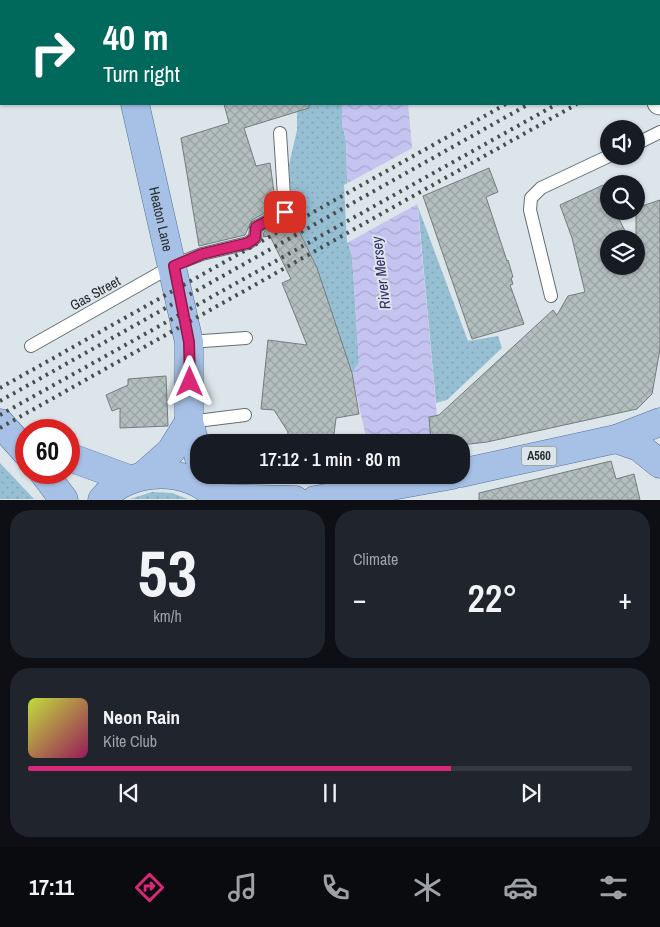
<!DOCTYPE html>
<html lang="en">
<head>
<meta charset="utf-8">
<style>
  :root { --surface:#171b24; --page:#20242c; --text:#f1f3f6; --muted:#9ea1a6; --line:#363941; --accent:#db2777 }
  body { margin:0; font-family:"Archivo Narrow",sans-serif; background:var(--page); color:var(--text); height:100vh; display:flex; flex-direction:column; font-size:19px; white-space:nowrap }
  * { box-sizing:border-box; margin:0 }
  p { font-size:16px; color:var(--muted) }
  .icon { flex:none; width:28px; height:28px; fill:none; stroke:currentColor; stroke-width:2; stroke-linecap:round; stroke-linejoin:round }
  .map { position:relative; height:500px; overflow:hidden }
  .panel { display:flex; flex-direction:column; gap:10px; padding:10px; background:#0d0f14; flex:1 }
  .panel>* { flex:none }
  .top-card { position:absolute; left:0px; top:0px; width:660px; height:105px; box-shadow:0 1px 4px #0004; background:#00695c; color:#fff; overflow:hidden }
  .tools { position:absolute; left:600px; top:120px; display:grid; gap:10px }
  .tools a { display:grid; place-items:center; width:45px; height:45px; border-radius:50%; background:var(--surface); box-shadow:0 1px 4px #0004; font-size:25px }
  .speed { position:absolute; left:15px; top:419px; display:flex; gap:10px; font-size:25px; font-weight:700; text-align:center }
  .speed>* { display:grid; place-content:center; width:65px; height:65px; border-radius:50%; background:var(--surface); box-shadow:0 1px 4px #0004; line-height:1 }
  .speed .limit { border:8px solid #d22; background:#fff; color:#111 }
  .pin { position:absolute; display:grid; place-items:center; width:42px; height:42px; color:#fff; margin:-21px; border-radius:10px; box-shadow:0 2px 8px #0006 }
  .me { position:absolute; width:55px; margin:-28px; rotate:0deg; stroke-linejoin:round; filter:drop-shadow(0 0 4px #0008) }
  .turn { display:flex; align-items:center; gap:18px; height:105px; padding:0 20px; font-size:22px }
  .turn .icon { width:65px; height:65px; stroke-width:2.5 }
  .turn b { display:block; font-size:35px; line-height:42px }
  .big { font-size:38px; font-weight:600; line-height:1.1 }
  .panel .card { flex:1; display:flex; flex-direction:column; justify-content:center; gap:8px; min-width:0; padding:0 18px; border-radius:20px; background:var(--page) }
  .panel .dial { align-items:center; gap:0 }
  .dial b { font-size:65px; line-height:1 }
  .song { display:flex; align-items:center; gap:15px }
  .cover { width:60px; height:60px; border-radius:8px; background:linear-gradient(135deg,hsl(70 70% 55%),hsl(330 70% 35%)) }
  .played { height:5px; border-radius:2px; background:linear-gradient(90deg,var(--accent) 70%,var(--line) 70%) }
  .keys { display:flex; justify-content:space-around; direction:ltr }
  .heat { display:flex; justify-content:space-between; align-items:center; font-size:28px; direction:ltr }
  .panel .tiles { flex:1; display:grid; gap:10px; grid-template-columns:1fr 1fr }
  .card:last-child { grid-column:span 2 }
  .trip { position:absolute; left:190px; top:434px; width:280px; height:50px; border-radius:20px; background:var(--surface); box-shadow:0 1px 4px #0004; font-weight:600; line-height:50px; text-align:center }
  .tabs { display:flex; height:80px; justify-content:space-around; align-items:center; background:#090b0e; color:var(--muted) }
  .tabs .icon { width:35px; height:35px }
  .tabs .selected { color:var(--accent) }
  .tabs b { font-size:22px; color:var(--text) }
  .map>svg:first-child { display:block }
</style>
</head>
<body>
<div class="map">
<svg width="660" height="500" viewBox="0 0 660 500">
  <defs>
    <pattern id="green-dots" width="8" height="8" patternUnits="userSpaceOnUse" patternTransform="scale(1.25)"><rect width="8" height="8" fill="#97bfd3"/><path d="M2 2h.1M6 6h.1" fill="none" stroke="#82a4b5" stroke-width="1.8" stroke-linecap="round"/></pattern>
    <pattern id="water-waves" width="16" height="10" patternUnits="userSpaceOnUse" patternTransform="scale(1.25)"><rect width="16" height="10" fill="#c5c3f0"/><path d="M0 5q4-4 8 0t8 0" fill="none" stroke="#a9a8ce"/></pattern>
    <pattern id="building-cross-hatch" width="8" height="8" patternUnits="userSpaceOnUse" patternTransform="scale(1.25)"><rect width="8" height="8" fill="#b3bebe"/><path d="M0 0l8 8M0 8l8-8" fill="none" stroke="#9aa3a4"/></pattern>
  </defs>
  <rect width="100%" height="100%" fill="#dbe5ea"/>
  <path fill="url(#green-dots)" d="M295,104H342V124L346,140L349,247L352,255L359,363L352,373L317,268L292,214L289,165L297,130V112Z
    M418,207L468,341L498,336L502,348L447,400L436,403Z
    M0,463L34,499H0Z
    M152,492L172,493L188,499H130Z"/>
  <path fill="url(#water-waves)" d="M342,104H408L437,416L429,417L431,442H367L352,373L359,363L352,255L349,247L346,140L342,124Z"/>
  <path fill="#dbe5ea" d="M416,146L421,202L347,243L344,185Z
    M370,475H453L457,495L435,500H371Z"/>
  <path fill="url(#building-cross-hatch)" stroke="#727d7d" d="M224,104H309V108L244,128L256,166L270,163L276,207L252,220L245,235L199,246L181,138L229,123Z
    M489,168L498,192L486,197L507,261L508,260L513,277L511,278L513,284L510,285L524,324L472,339L423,196Z
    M603,185L609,197V211H615L629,239H609V266H636V208L660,200V349L652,394L637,409L487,442L461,445V442H431L429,417L439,415L553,310L557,315L568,296L585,292L572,238L560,205Z
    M292,216L317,268L352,373L359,414L336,418L333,442H287L288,432L274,410L261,409L268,340L307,345L282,283L291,279L270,236L263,237L264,232Z
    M166,376L168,426L120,428V408L112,411L106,395L128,385V379Z
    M611,461L616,479L634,474L640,500H479V493Z"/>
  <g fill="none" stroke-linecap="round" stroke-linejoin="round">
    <defs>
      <path id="service" d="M208,0L209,1
        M636,144L660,132
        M551,296L530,210L531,198L541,188L609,156
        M189,342L246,338
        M31,346L174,265L202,254L248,243L255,238L256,227L285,212L280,133
        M189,422L245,415"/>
      <path id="minor" d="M605,0V1
        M343,1L346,0
        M659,99L660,102"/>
      <g id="primary">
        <path d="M100,0L101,1"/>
        <path id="s1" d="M135,104L189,342V422L199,458"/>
        <path d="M0,423L26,452"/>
        <path d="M616,439L639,447L660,464"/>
        <path d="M69,457L129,479"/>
        <path d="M43,472L64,500"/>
        <path d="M461,473L616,439L660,422"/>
        <path d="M145,474L171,451L189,422"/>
        <path d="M217,498L295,500"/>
        <path d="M102,500C128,467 192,465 218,500"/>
        <path d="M315,500L452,475"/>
      </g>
    </defs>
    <use href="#service" stroke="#656e72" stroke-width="14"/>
    <use href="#minor" stroke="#656e72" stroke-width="27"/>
    <use href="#primary" stroke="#557199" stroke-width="29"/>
    <use href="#service" stroke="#fff" stroke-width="12"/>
    <use href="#minor" stroke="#fff" stroke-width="25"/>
    <use href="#primary" stroke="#a7c0e5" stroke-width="28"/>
    <path stroke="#474c4d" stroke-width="4" stroke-dasharray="2.5 5" stroke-linecap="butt" d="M659,18L660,17
      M659,31L660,30
      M659,47L660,46
      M659,58L660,57
      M0,388L506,104
      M0,401L529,104
      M0,415L557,104
      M0,428L577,104"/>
  </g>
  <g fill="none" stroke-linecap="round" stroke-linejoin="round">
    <defs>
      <path id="route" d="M190,382L189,342L174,266L202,254L248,243L255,238L256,227L285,212"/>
    </defs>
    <use href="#route" stroke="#8e194d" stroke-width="12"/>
    <use href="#route" stroke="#db2777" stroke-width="9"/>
  </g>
  <g text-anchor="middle" stroke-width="4" stroke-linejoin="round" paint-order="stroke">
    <rect fill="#dbe5ea" stroke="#5e6466" stroke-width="1" x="521.5" y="446.5" width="35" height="19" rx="4"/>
    <g font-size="12" font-weight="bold" fill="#282c2d">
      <text x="539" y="460">A560</text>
    </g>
    <g font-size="14" fill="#282c2d" stroke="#dbe5ea">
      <text dy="5" stroke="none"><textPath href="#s1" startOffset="118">Heaton Lane</textPath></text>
      <text transform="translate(95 293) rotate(-29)" y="5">Gas Street</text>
    </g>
    <g font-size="15" font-style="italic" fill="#362f66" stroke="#dbe5ea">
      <text transform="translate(381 273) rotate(-97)" y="5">River Mersey</text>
    </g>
  </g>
</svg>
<div class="tools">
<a><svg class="icon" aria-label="sound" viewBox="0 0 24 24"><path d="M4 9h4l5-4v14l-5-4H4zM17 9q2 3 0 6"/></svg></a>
<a><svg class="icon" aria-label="search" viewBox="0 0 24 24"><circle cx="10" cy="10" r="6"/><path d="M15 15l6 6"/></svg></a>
<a><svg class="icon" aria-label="layers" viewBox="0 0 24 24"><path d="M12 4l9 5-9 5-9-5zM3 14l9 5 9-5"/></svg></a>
</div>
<div class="speed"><div class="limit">60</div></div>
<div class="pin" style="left:285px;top:212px;background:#d93025"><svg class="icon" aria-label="arrive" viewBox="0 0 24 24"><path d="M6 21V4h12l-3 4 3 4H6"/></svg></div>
<svg class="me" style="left:190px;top:382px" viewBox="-20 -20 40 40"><path d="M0-17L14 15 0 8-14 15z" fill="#db2777" stroke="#fff" stroke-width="4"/></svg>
<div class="trip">17:12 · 1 min · 80 m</div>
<div class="top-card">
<div class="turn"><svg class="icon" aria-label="right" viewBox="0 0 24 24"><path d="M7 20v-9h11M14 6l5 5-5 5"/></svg><div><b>40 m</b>Turn right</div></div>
</div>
</div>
<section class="panel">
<div class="tiles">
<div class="card dial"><b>53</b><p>km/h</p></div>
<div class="card"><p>Climate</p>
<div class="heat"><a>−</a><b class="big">22°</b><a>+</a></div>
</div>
<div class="card">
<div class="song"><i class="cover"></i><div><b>Neon Rain</b><p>Kite Club</p></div></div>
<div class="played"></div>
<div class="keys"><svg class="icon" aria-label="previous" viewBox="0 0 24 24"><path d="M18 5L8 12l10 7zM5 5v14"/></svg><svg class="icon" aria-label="pause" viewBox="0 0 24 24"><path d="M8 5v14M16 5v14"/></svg><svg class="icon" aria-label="next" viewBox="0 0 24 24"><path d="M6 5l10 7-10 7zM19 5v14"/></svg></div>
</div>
</div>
</section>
<nav class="tabs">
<b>17:11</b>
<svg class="icon selected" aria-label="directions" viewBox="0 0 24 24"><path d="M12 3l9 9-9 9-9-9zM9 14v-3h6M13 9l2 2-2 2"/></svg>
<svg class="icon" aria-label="music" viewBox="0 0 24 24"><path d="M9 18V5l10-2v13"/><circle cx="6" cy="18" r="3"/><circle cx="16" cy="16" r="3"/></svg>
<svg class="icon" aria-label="phone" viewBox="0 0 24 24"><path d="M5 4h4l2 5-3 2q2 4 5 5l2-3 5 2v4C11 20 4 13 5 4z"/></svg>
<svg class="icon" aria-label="climate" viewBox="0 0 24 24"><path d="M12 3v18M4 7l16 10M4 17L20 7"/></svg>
<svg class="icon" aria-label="car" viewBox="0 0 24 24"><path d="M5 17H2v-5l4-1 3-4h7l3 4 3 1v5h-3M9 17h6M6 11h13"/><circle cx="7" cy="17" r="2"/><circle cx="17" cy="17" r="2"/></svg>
<svg class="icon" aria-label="filters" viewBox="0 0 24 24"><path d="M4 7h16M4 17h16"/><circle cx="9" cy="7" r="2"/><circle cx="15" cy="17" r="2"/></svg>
</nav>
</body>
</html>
